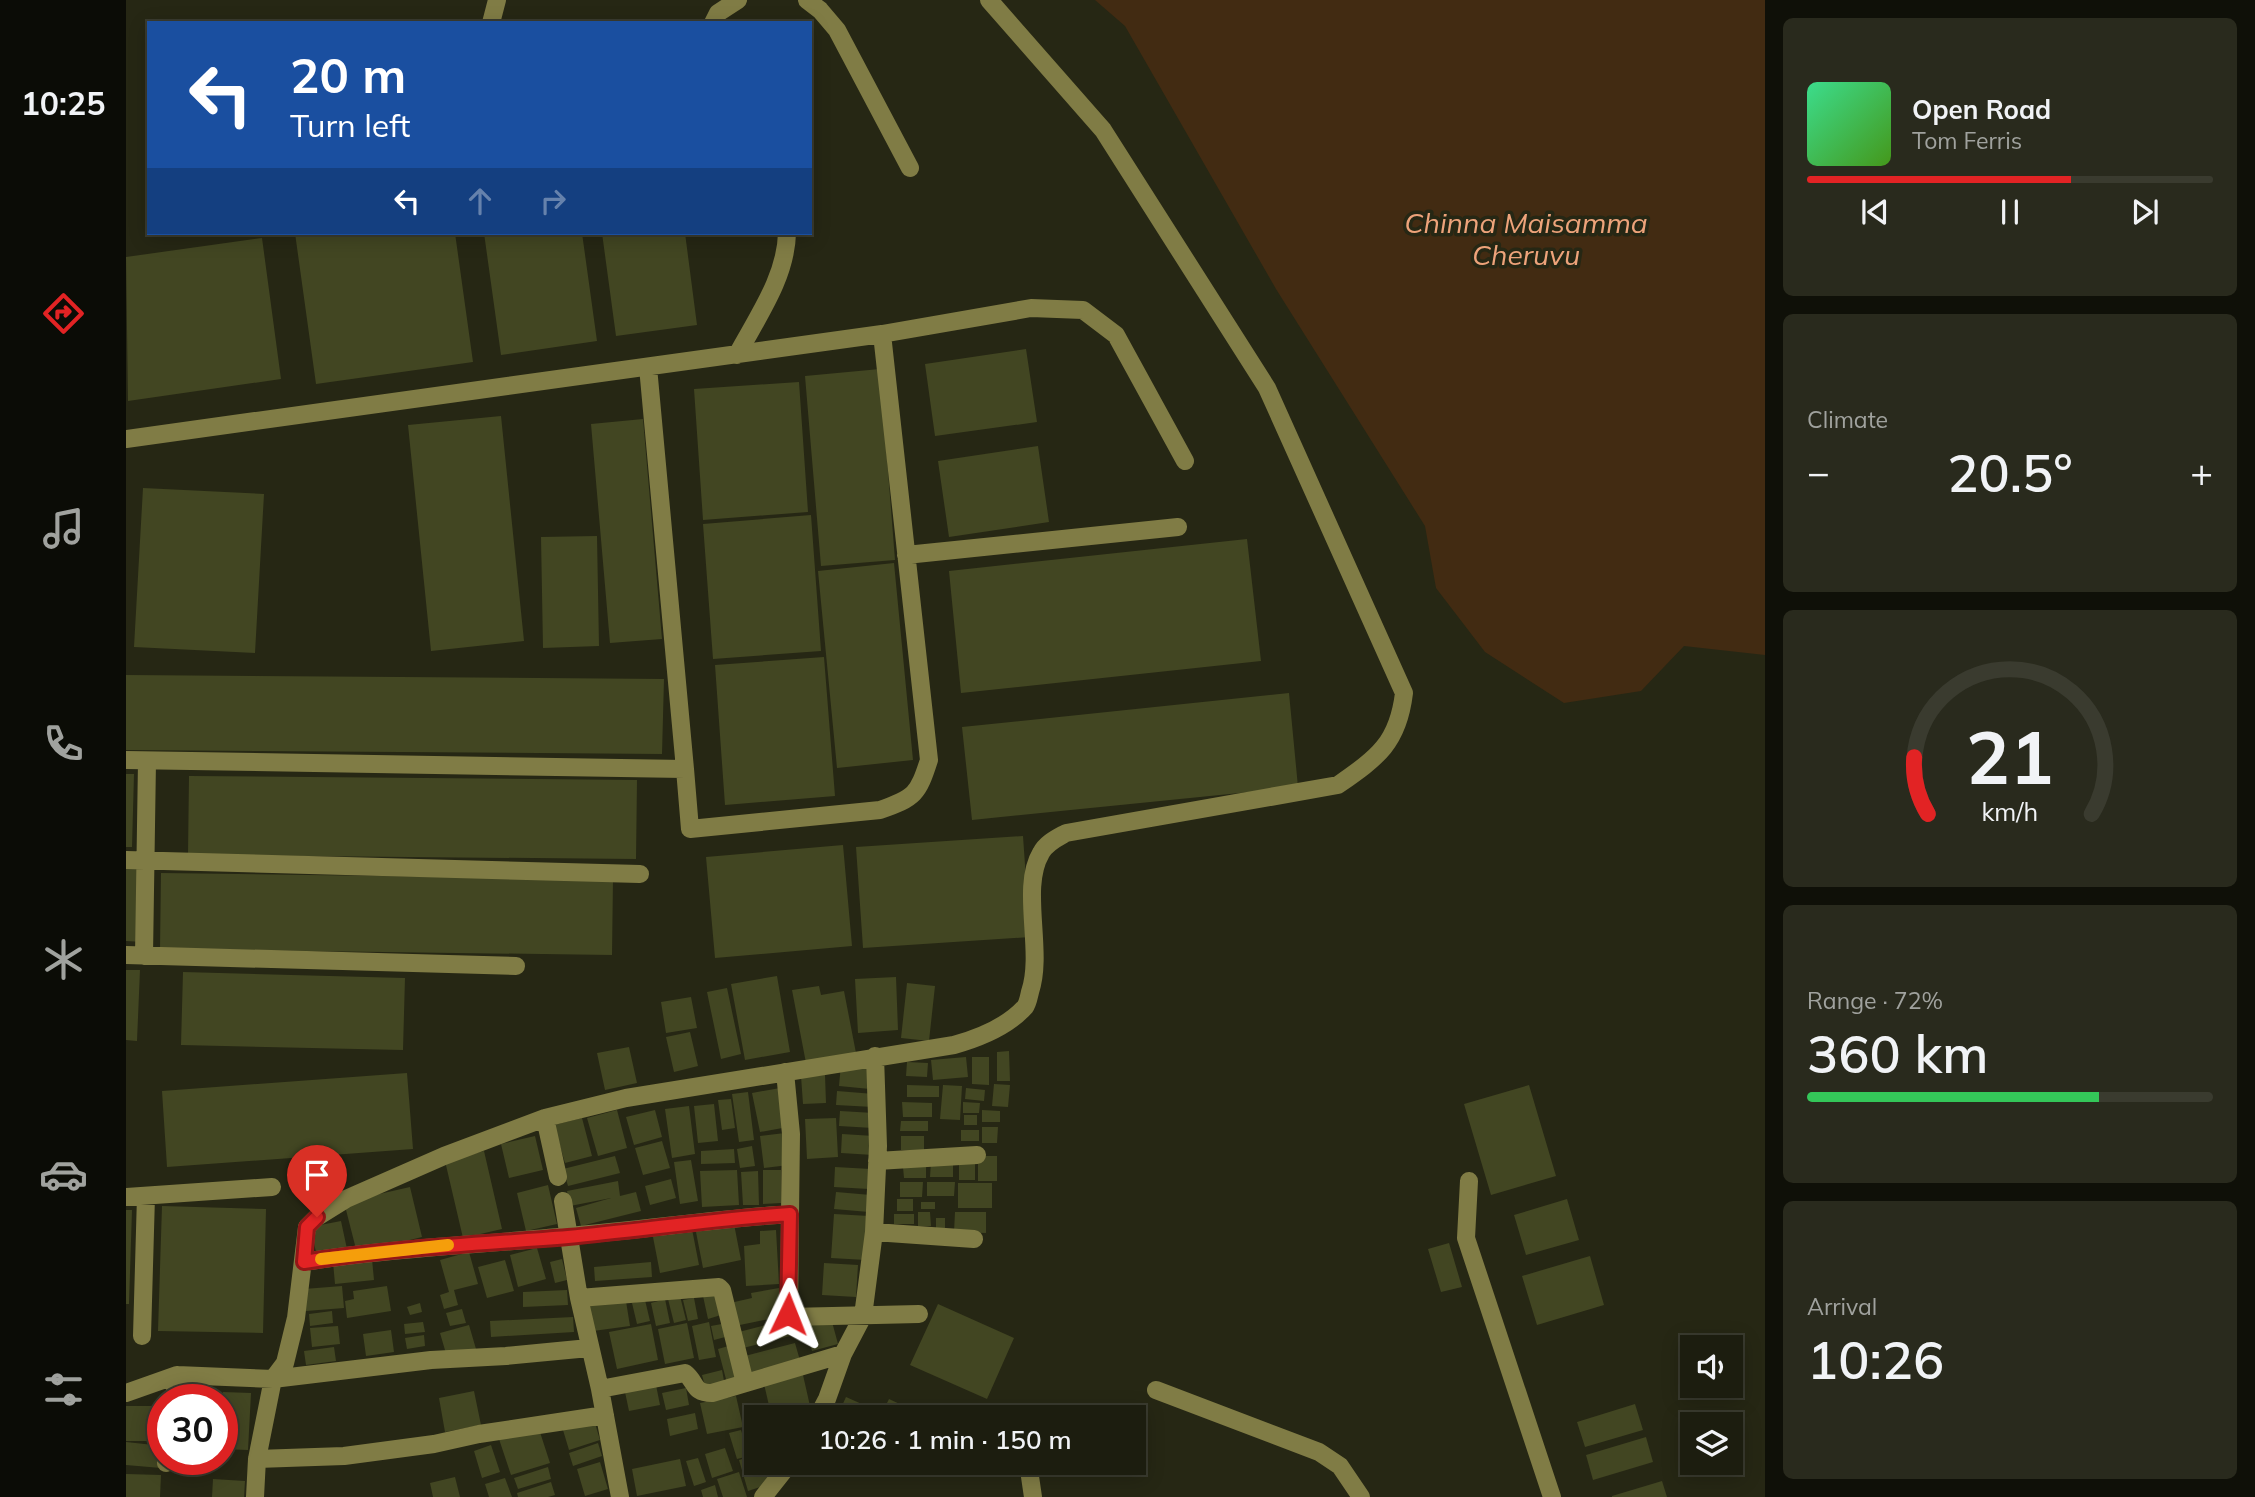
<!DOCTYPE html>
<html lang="en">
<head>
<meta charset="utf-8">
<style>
  :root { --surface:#1c1d0f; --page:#292a1d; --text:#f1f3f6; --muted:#a0a29e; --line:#3a3b2f; --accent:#e22324 }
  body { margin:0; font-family:Mulish,sans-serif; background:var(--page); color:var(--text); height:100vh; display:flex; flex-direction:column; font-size:26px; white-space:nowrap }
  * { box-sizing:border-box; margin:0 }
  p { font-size:23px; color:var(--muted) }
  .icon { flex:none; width:38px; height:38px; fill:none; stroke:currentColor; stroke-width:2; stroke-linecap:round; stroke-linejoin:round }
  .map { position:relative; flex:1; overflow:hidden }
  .side { display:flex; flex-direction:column; gap:18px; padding:18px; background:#0f1008; width:490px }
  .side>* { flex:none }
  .hud { position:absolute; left:21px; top:21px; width:665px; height:214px; border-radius:0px; box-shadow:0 4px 18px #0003,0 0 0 2px var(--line); background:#1a4fa0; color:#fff; overflow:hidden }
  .tools { position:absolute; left:1554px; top:1335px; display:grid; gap:14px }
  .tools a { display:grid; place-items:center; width:63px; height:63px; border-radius:0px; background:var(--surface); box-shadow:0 4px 18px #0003,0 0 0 2px var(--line); font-size:35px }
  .speed { position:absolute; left:21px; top:1384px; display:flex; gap:14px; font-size:35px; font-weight:700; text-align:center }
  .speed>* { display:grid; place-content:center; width:91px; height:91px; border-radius:50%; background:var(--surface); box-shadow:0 4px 18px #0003,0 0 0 2px var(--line); line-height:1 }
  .speed .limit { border:10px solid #d22; background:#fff; color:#111 }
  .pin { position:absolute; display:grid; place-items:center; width:60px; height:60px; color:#fff; margin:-72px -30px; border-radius:50% 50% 50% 0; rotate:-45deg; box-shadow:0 0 7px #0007 }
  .pin .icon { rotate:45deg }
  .me { position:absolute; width:77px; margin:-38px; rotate:2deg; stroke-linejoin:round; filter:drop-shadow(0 0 5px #0008) }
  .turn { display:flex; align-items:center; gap:24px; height:147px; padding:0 28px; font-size:32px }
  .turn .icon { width:91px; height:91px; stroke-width:2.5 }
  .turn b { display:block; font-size:49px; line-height:60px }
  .lanes { display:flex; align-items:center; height:66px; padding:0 28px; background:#0003; justify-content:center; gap:35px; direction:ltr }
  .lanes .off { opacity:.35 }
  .big { font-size:52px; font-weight:600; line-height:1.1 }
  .side .widget { flex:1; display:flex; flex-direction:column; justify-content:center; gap:10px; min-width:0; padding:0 24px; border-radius:10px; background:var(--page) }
  .side .dial { align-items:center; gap:0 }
  .dial svg { height:182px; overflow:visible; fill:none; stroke:var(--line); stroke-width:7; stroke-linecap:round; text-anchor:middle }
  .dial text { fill:var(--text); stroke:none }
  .song { display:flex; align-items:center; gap:21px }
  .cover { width:84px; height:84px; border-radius:10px; background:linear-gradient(135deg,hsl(150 70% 55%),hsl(100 70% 35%)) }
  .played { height:7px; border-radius:4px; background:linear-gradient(90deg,var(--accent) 65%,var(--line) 65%) }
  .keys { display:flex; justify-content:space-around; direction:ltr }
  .heat { display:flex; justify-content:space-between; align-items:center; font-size:38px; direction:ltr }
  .charge { height:10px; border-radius:5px; background:linear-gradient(90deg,#34c759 72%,var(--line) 0) }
  .trip { position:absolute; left:618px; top:1405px; width:402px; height:70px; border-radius:0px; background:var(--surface); box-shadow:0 4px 18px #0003,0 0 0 2px var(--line); font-weight:600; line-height:70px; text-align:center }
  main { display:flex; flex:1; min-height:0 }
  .menu { display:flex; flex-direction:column; width:126px; justify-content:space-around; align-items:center; background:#0b0c06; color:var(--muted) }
  .menu .icon { width:49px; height:49px }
  .menu .current { color:var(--accent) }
  .menu b { font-size:32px; color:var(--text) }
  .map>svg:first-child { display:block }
</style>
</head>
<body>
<main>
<nav class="menu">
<b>10:25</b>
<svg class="icon current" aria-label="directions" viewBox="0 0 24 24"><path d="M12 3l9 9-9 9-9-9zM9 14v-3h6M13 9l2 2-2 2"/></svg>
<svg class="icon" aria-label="music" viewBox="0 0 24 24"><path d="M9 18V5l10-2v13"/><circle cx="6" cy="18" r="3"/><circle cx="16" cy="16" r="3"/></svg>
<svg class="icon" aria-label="phone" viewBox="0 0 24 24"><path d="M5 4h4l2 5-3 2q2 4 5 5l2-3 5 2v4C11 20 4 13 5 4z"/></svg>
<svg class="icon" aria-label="climate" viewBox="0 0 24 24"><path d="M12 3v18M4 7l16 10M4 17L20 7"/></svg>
<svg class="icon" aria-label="car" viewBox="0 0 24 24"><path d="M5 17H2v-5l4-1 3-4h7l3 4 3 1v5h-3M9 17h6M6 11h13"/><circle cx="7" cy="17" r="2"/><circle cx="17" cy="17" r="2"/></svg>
<svg class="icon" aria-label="filters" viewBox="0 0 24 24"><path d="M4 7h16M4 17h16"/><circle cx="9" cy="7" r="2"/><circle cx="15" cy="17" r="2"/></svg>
</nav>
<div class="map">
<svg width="1639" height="1497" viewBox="0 0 1639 1497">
  <rect width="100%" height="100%" fill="#262714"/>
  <path fill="#422b12" d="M969,0H1639V655L1558,646L1515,691L1438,703L1359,652L1310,588L1299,526L1150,289L999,26Z"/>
  <path fill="#424622" d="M169,233H329L347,362L190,384Z
    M358,233H456L471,341L375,355Z
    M476,233H559L571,325L490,336Z
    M136,238L155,379L2,401L0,257Z
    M900,349L911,422L809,436L799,364Z
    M754,369L769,560L695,566L679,376Z
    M673,382L682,512L577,520L568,389Z
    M375,416L398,641L305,651L282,425Z
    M517,419L536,639L484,643L465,424Z
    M912,446L923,522L823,537L812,461Z
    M17,488L138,494L129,653L8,647Z
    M685,515L695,651L587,659L577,524Z
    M471,536L473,646L417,648L415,537Z
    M1121,539L1135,661L835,693L823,571Z
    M768,563L787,760L711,768L692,571Z
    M698,657L709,796L599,805L589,665Z
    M0,675L538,679L536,754L0,750Z
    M1163,693L1172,787L846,820L836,727Z
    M0,774H8L6,847H0Z
    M63,776L511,780L510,859L62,855Z
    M897,836L904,937L737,948L730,847Z
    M717,845L726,946L589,958L580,857Z
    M0,867H19L17,942L0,941Z
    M35,873L487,879L486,955L34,949Z
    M0,970H14L11,1041L0,1040Z
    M57,972L279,978L277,1050L55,1045Z
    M651,976L664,1052L619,1060L605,984Z
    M770,977L772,1030L732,1033L729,979Z
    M781,983L809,986L803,1041L775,1038Z
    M693,986L695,995L718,991L730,1053L680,1063L666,990Z
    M601,988L615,1054L595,1059L581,992Z
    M565,997L571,1028L540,1033L535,1002Z
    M564,1032L572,1066L548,1072L540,1037Z
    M503,1047L511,1083L479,1090L471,1053Z
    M883,1051L884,1081H871V1052Z
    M840,1057L842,1077L807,1080L805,1060Z
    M846,1057H863V1085L846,1084Z
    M781,1062L802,1063L801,1077L780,1076Z
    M715,1064L746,1066L744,1089L713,1086Z
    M281,1073L287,1149L41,1167L36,1091Z
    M699,1075L700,1103L677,1104L675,1076Z
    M868,1084L884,1085L882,1107L866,1106Z
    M781,1085L813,1086V1097H781Z
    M817,1085L836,1086L834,1120L814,1119Z
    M1403,1085L1430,1176L1365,1195L1338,1104Z
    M654,1088L662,1127L634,1132L626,1093Z
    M840,1088L859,1090L858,1101L839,1099Z
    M711,1091L748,1094L747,1107L710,1105Z
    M622,1092L628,1140L613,1142L606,1094Z
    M605,1099L609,1128L596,1130L592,1100Z
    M776,1102L806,1103V1117H777Z
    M837,1102L854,1103L853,1113H837Z
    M588,1104L592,1141L572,1143L568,1106Z
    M563,1106L569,1154L546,1158L539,1109Z
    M491,1110L501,1148L472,1156L461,1118Z
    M529,1110L536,1137L508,1145L500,1117Z
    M856,1110L874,1111V1122H856Z
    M714,1111L748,1113L747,1128L713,1126Z
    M838,1115H851V1125H838Z
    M456,1118L466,1156L439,1163L428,1125Z
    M710,1118L712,1157L681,1159L679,1119Z
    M775,1121H802V1131H774Z
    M856,1127H872L871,1143H856Z
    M835,1130H853V1141H835Z
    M659,1133L663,1165L638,1168L634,1136Z
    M716,1134L748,1136L747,1155L715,1153Z
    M409,1136L417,1170L383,1178L375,1144Z
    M775,1136H798V1151L775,1150Z
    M536,1141L544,1168L517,1175L509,1148Z
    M626,1146L629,1166L614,1168L611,1149Z
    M608,1149L609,1163L575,1164V1151Z
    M358,1151L376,1229L337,1238L319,1161Z
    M489,1156L494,1173L442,1186L437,1169Z
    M852,1156H871V1181H852Z
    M849,1157V1180H833V1158Z
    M565,1160L572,1201L554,1204L548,1162Z
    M805,1162H827V1177H804Z
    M709,1167L745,1169L743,1189L708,1187Z
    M777,1167H800V1178H778Z
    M611,1170L613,1205L576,1207L574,1171Z
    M637,1170H655V1203L637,1204Z
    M632,1171L633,1205H617L615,1172Z
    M545,1179L550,1198L524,1205L519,1186Z
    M492,1181L494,1196L510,1192L515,1211L455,1226L450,1208L485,1198L444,1206L441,1191Z
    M774,1182H797L796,1197H774Z
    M801,1182H829L828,1196H801Z
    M832,1183H866V1208H832Z
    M422,1185L431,1224L400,1231L391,1193Z
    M284,1187L296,1237L231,1253L218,1202Z
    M710,1192L745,1195L743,1212L708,1209Z
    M771,1199H787V1211H771Z
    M1441,1199L1453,1240L1400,1255L1388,1215Z
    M795,1202H809V1209H795Z
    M36,1206L140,1209L137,1333L32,1331Z
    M0,1210H6L3,1304H0Z
    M792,1212H804L805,1226H792Z
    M829,1212H860V1233L828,1232Z
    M708,1214L743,1216L740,1260L705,1258Z
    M768,1214H788V1224H768Z
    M810,1218H819V1228H810Z
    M215,1221L221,1249L191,1256L184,1227Z
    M608,1224L615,1260L577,1268L570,1232Z
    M566,1229L573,1265L534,1273L527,1237Z
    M650,1230L653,1284L620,1286L618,1246L634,1244V1231Z
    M1323,1243L1336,1287L1315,1292L1302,1249Z
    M411,1248L420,1279L392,1287L384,1255Z
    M343,1252L352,1284L328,1290L332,1305L318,1309L314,1295L323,1292L314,1260Z
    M1464,1256L1478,1305L1411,1325L1396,1276Z
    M246,1259L248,1280L209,1284L207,1262Z
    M436,1259L441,1280L429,1283L424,1262Z
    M379,1260L388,1291L361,1298L352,1267Z
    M525,1262L526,1277L469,1281L468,1267Z
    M698,1263L732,1265L730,1297L696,1295Z
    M216,1286L218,1308L180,1311L178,1289Z
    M261,1286L265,1311L221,1318L219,1301L228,1299L227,1291Z
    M653,1288L658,1316L609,1326L604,1303L626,1298L625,1293Z
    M441,1290L442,1305L397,1307V1292Z
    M590,1294L595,1315L582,1319L577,1296Z
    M499,1295L504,1326L467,1331L462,1301Z
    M554,1296L560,1320L548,1323L542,1299Z
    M568,1298L572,1319L562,1321L557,1300Z
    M539,1299L544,1323L530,1326L525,1303Z
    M519,1300L524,1321L511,1324L506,1303Z
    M294,1303L296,1312L284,1315L281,1307Z
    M812,1304L888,1338L861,1399L784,1365Z
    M336,1309L340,1323L324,1326L320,1313Z
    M206,1311L207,1323L184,1326L183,1314Z
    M447,1317L448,1332L365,1337L364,1321Z
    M705,1318L712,1344L686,1351L679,1324Z
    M659,1320L664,1336L613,1349L609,1333Z
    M297,1322L299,1332L279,1334L278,1324Z
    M583,1322L590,1357L573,1360L566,1326Z
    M561,1323L568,1358L539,1364L532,1329Z
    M601,1323L603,1336L588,1340L585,1326Z
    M525,1324L532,1360L491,1369L483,1332Z
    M343,1325L350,1349L321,1357L314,1333Z
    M212,1326L214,1344L186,1347L184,1328Z
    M265,1330L268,1352L240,1356L237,1334Z
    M298,1335L299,1346L281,1349L279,1338Z
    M669,1343L675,1364L624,1377L619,1356Z
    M606,1345L615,1379L601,1383L592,1349Z
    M208,1347L210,1361L180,1365L178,1351Z
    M596,1370L599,1386L580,1390L576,1375Z
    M677,1375L684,1406L645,1414L638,1384Z
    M530,1385L534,1405L503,1411L499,1392Z
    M560,1388L563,1405L540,1410L536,1393Z
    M348,1391L355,1425L319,1432L313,1398Z
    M97,1392L125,1393L122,1450L96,1449Z
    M610,1396L617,1427L581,1434L574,1403Z
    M720,1397L756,1413L763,1399L778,1406L779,1403L787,1406L782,1418H737L715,1408Z
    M1509,1404L1517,1430L1459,1447L1451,1422Z
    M0,1406H37V1441H0Z
    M569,1413L572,1429L544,1436L541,1419Z
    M468,1420L474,1440L443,1450L437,1430Z
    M630,1422V1463H640L646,1483L622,1491L613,1460L629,1455L620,1425Z
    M412,1426L424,1463L385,1475L373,1439Z
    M615,1430L623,1456L611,1459L603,1433Z
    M1520,1437L1527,1462L1467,1480L1460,1455Z
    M0,1442L37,1446L35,1468L0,1465Z
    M472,1443L476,1456L447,1466L443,1453Z
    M365,1445L374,1472L356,1478L348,1451Z
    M599,1448L607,1471L586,1478L579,1454Z
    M572,1458L580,1482L568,1486L560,1461Z
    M554,1459L560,1486L511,1496L506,1469Z
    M474,1462L482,1489L459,1496L451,1469Z
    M744,1463H763L759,1473L742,1466Z
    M422,1467L425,1479L392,1489L388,1478Z
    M613,1472L621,1497H597L591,1479Z
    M0,1474L35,1475L34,1497H0Z
    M329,1477L334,1497H307L304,1483Z
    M379,1478L386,1497H363L359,1484Z
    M87,1479L119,1481L118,1497H86Z
    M1536,1481L1541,1497H1486V1496Z
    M425,1482L429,1495L422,1497H392L391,1493Z
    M589,1485L592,1497H577L575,1490Z"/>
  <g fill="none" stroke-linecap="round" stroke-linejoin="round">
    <path stroke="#807c45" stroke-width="18" d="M681,0L694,10L711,30L784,168
      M365,23L371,0
      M587,23L592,13L612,0
      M611,355C632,316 660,277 661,233
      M522,367L559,769
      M0,439L756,334L905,308L957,310L990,335L1059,461
      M780,555L1052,527
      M0,760L559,769L564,829L754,810C789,798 792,794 803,760L756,334
      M0,860L514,874
      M0,955L390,966
      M18,956L21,761
      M659,1072L665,1134L664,1214
      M419,1118L432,1177
      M751,1161L851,1155
      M1343,1181L1340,1238L1426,1497
      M0,1197L146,1187
      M437,1201L453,1298L474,1389L494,1497
      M748,1232L848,1239
      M178,1262C265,1248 354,1245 442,1236C516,1230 590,1219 664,1214L663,1317L793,1314
      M453,1298L593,1287L596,1290L619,1383
      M16,1336L20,1196
      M474,1389L559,1373C571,1382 566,1393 586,1393L717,1354
      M1030,1390L1193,1452L1214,1466L1235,1497
      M0,1393L51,1375L147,1379L305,1360L380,1356L463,1348
      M48,1400L51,1375
      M691,1418L701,1399L717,1354L737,1316L748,1232L752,1146L749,1056
      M131,1459L218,1456L308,1444L353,1434L479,1415
      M40,1463L41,1460
      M902,1463L907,1497
      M129,1497L131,1459L147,1379L159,1363L170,1318L181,1227L191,1217L220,1199L318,1156L419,1118L500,1098L828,1045C853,1038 881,1027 899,1007C902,1003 903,996 904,992C918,951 894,888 915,853C920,843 931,838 940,833L1212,785C1252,757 1272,743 1278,693L1141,388L977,130L863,0
      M637,1497L664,1463"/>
  </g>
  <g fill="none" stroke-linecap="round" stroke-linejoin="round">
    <defs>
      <path id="route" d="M191,1217L181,1227L178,1262C265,1248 354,1244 442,1237C516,1230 590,1219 664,1214L662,1314"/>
    </defs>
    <use href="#route" stroke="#931717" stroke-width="18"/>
    <use href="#route" stroke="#e22324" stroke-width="12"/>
    <path stroke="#f59e0b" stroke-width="12" d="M195,1259L322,1245"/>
  </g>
  <g text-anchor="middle" stroke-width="7" stroke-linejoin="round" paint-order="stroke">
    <g font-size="28" font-style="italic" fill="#eda37a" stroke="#262714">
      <text x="1400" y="233">Chinna Maisamma<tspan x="1400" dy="32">Cheruvu</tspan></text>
    </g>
  </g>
</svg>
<div class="tools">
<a><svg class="icon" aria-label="sound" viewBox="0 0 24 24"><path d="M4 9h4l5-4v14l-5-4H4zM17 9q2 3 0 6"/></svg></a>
<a><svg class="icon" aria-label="layers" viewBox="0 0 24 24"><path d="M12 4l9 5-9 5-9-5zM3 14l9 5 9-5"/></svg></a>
</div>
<div class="speed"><div class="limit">30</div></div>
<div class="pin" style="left:191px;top:1217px;background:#d93025"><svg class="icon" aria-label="arrive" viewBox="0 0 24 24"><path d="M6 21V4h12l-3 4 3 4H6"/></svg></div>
<svg class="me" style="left:662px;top:1314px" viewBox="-20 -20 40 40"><path d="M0-17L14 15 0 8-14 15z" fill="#e22324" stroke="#fff" stroke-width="4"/></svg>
<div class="trip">10:26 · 1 min · 150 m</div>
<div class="hud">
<div class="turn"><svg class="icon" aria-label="left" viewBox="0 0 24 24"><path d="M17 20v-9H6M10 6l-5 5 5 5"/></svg><div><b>20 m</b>Turn left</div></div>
<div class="lanes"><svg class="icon" aria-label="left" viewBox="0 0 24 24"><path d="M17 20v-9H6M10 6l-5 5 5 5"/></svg><svg class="icon off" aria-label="ahead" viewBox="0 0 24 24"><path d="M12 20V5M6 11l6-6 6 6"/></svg><svg class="icon off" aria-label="right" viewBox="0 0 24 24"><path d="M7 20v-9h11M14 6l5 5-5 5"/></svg></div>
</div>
</div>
<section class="side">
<div class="widget">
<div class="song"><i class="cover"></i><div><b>Open Road</b><p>Tom Ferris</p></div></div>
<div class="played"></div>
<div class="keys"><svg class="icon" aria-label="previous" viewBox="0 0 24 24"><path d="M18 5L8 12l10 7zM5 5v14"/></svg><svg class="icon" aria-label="pause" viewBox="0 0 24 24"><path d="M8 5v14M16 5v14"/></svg><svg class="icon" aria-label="next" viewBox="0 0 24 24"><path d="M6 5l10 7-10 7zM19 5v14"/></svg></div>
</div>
<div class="widget"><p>Climate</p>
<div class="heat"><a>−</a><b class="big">20.5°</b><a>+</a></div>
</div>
<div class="widget dial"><svg viewBox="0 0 100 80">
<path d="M14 69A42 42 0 1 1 86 69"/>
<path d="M14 69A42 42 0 0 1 8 44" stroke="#e22324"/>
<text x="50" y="56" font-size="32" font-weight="700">21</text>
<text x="50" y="72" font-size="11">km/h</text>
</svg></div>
<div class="widget"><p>Range · 72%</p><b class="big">360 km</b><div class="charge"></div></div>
<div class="widget"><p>Arrival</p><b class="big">10:26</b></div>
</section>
</main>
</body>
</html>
